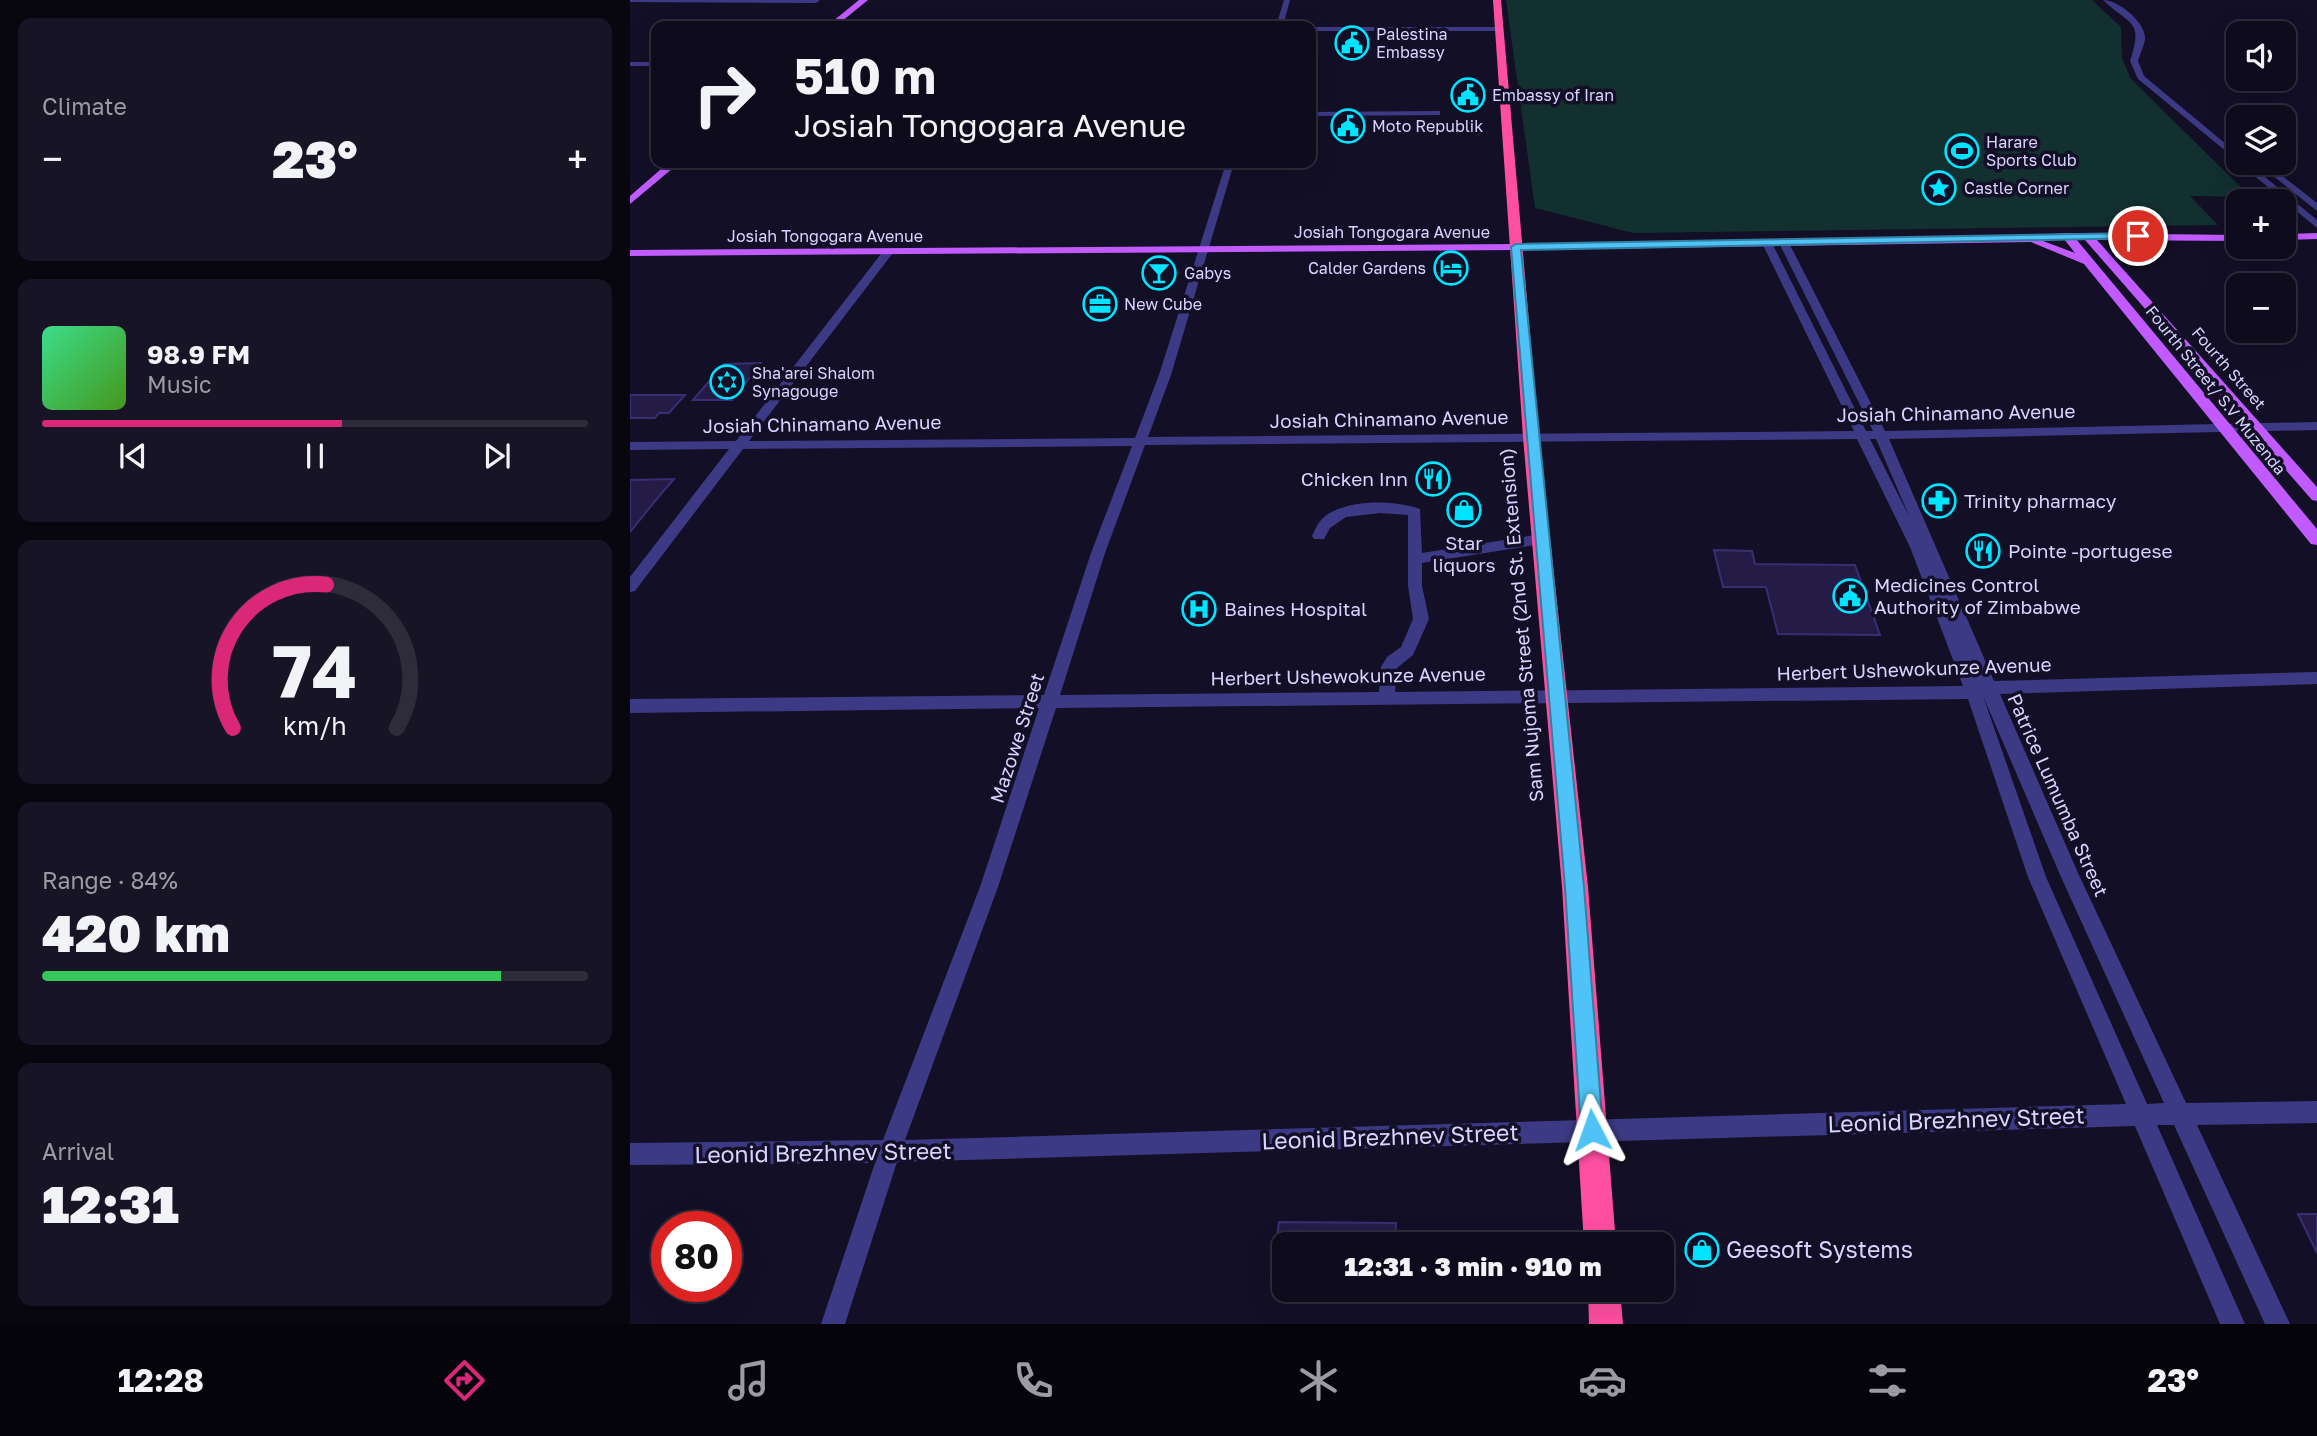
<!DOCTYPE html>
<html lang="en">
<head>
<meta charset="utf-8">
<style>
  :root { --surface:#0e0b1c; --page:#171425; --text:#f1f3f6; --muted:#9b9ba3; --line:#2e2b3b; --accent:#db2777 }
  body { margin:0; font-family:"Golos Text",sans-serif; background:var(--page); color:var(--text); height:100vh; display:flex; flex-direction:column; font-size:26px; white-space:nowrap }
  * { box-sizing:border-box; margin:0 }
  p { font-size:23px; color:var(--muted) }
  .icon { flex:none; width:38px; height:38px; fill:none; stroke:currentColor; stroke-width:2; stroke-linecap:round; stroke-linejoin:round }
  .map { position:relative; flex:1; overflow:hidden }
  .side { display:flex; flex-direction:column; gap:18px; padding:18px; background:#08060f; width:630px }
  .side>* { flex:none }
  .hud { position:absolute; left:21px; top:21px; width:665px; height:147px; border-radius:14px; box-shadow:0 7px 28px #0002,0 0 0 2px var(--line); background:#0e0b1c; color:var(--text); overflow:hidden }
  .fabs { position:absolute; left:1596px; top:21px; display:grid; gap:14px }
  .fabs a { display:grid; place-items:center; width:70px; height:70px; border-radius:14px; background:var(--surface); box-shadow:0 7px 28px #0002,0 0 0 2px var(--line); font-size:35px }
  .speed { position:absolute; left:21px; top:1211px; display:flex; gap:14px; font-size:35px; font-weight:700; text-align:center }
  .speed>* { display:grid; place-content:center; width:91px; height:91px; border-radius:50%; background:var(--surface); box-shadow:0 7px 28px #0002,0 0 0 2px var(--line); line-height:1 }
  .speed .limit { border:10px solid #d22; background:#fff; color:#111 }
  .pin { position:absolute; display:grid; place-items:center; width:60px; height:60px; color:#fff; margin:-30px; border:4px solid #fff; border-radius:50%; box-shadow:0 2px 7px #0007 }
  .me { position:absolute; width:77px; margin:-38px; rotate:356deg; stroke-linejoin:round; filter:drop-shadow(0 0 5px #0008) }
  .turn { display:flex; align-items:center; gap:24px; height:147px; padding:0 28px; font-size:32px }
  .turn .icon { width:91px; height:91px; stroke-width:2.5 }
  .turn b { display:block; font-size:49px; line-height:60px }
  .big { font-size:52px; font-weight:800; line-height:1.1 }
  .side .card { flex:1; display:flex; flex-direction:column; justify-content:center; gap:10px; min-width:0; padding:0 24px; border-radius:14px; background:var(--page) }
  .side .dial { align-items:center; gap:0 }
  .dial svg { height:182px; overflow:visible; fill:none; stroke:var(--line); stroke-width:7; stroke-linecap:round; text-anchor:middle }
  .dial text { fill:var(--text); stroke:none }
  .song { display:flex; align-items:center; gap:21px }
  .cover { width:84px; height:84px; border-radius:10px; background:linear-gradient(135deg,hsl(150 70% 55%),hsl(100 70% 35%)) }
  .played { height:7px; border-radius:4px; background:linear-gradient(90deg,var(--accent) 55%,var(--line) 55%) }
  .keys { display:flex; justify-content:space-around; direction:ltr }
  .heat { display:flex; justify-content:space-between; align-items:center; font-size:38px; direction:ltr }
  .charge { height:10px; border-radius:5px; background:linear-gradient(90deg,#34c759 84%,var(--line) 0) }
  .trip { position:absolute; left:642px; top:1232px; width:402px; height:70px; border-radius:14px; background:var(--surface); box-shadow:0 7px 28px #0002,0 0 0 2px var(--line); font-weight:800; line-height:70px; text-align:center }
  .tabs { display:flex; height:112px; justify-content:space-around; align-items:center; background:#06040b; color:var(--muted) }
  .tabs .icon { width:49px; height:49px }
  .tabs .selected { color:var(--accent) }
  .tabs b { font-size:32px; color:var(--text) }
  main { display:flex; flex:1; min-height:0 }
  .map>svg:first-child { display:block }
</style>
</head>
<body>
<main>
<section class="side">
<div class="card"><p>Climate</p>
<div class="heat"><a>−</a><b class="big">23°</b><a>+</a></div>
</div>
<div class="card">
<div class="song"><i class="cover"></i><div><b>98.9 FM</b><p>Music</p></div></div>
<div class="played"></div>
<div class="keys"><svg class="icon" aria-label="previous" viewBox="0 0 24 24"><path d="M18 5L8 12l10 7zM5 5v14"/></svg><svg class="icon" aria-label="pause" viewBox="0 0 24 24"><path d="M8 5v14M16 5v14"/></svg><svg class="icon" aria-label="next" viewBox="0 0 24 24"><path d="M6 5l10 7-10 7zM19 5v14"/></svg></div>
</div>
<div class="card dial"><svg viewBox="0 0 100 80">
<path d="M14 69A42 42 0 1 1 86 69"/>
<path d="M14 69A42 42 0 0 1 55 6" stroke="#db2777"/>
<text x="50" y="56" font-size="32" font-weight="700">74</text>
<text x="50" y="72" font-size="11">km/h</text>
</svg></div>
<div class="card"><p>Range · 84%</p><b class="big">420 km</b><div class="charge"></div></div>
<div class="card"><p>Arrival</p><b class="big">12:31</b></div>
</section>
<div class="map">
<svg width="1687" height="1324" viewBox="0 0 1687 1324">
  <rect width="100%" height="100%" fill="#130f26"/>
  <path fill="#12302f" d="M876,0H1462L1491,27L1492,58L1501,79L1621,197L1560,196L1588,225L1003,233L905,208Z"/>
  <path fill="#241b47" stroke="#3b2d73" stroke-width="2" d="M131,363L102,400H63L94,364Z
    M0,395H55L39,413H29L25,418H0Z
    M44,479L30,495L0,532V480Z
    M1084,550L1122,551L1125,564L1225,565L1250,635L1148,634L1136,587H1093Z
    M1668,1214H1687V1253Z
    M649,1222L766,1223L765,1244H646Z"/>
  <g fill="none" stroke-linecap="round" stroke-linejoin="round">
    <path fill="#3d3a85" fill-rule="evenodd" d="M0,0H189V1L186,3L0,2Z
      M654,0H660L653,26H646Z
      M1473,0C1488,0 1516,22 1515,39C1514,46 1510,54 1508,61L1514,76L1608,154V161L1508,79L1500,61C1514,19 1500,26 1473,0Z
      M681,27H870L874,29L870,31H681Z
      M0,62H26V66H0Z
      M807,111H810V115L681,116V112Z
      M596,163H604L541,375L518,437L1224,431L1132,243L1137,240L1142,243L1236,431H1243L1149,243L1150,241L1159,243L1255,431L1687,422V430L1259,439L1364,681L1687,672V684L1370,694L1448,873L1556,1103L1687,1101V1123L1567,1125L1660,1324H1635L1544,1125H1527L1615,1324H1590L1505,1126L267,1162L215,1324H191L245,1163L0,1165V1143L253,1140L350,887L409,708L0,713V699L414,695L461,553L502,446L113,449L5,591L0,592V577L99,449L0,450V442L106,441L254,250H262V254L119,441L505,438L529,375ZM1227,439L1280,547L1333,686L765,692L767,668L783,655L799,619L792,586V563L911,544L918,539L911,534L792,553L790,509C765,500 722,499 698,514C690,519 686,527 682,536L684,539H694L700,528L716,517L750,513L778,515V586L783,619L771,647L757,657L751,667L749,692L430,695L475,553L515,445ZM1240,439H1246L1280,518ZM1353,696L1431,877L1534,1103L1517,1104L1416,877ZM1338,699L1398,877L1496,1104L275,1140L368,887L426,708Z
      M1609,163H1618L1687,220V228Z
      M1627,163H1636L1687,203V211Z"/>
    <path fill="#c25bff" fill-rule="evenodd" d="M229,0H238L206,26H197Z
      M38,163H49L0,204V196Z
      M1437,233L1608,235V241L1467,240L1687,487V501L1682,500L1455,240L1446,239L1687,529V545L1681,544L1454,264L1401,242L886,250L0,256V250L886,244L1355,238ZM1434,239L1445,253L1413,241Z
      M1687,233V239L1654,240V234Z"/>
    <path fill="#ff4fa3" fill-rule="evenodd" d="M863,0H871L909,437L958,887L986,1244H954L932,887L893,437Z
      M958,1290H990L993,1324H959Z"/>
  </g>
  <path fill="#4fc3f7" stroke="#337fa1" stroke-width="2" d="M1508,233L1512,238L891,250L954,887L973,1130L970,1138L962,1141L954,1138L951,1130L935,887L881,247L886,244Z"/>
  <defs>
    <symbol id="civic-ring" viewBox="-11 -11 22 22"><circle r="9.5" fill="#130f26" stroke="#00e5ff" stroke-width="1.5"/><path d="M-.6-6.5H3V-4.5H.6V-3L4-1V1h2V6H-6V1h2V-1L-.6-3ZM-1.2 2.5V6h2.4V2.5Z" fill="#00e5ff"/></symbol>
    <symbol id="stadium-ring" viewBox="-11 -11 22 22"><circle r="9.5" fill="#130f26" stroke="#00e5ff" stroke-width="1.5"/><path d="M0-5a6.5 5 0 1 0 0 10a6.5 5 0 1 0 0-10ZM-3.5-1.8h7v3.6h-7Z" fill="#00e5ff"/></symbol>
    <symbol id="sight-ring" viewBox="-11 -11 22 22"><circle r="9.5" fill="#130f26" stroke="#00e5ff" stroke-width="1.5"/><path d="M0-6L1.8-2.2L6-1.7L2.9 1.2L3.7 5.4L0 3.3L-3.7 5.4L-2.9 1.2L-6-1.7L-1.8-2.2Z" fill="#00e5ff"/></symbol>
    <symbol id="hotel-ring" viewBox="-11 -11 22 22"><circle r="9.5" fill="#130f26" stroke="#00e5ff" stroke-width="1.5"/><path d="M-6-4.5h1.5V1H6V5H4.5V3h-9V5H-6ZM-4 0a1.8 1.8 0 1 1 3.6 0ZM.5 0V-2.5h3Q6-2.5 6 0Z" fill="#00e5ff"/></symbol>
    <symbol id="bar-ring" viewBox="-11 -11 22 22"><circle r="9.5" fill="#130f26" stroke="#00e5ff" stroke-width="1.5"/><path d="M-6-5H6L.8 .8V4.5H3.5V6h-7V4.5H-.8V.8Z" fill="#00e5ff"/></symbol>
    <symbol id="office-ring" viewBox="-11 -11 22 22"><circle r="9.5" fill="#130f26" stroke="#00e5ff" stroke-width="1.5"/><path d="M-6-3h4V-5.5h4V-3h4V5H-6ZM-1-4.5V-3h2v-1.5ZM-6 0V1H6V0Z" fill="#00e5ff"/></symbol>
    <symbol id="synagogue-ring" viewBox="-11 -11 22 22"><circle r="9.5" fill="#130f26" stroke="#00e5ff" stroke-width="1.5"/><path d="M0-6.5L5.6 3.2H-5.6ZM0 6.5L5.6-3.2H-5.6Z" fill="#00e5ff"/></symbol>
    <symbol id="restaurant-ring" viewBox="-11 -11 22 22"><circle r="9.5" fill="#130f26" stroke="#00e5ff" stroke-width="1.5"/><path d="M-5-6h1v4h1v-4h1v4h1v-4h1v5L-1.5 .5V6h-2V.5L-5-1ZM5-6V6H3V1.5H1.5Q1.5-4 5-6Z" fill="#00e5ff"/></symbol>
    <symbol id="pharmacy-ring" viewBox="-11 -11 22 22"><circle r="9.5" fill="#130f26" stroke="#00e5ff" stroke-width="1.5"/><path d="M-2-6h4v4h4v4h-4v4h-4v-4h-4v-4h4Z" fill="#00e5ff"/></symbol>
    <symbol id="shop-ring" viewBox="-11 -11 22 22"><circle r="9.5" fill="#130f26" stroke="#00e5ff" stroke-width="1.5"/><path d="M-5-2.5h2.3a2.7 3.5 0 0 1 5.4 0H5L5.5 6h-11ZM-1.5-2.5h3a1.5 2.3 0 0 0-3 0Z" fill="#00e5ff"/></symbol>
    <symbol id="hospital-ring" viewBox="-11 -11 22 22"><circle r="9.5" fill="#130f26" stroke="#00e5ff" stroke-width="1.5"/><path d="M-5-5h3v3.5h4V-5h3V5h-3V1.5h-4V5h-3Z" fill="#00e5ff"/></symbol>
  </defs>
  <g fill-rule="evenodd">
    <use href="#civic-ring" x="703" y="24" width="38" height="38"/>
    <use href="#civic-ring" x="819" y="76" width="38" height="38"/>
    <use href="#civic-ring" x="699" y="107" width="38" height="38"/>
    <use href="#stadium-ring" x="1313" y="132" width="38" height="38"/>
    <use href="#sight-ring" x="1290" y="169" width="38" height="38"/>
    <use href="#hotel-ring" x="802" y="249" width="38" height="38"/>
    <use href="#bar-ring" x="510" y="254" width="38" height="38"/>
    <use href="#office-ring" x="451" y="285" width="38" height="38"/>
    <use href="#synagogue-ring" x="78" y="363" width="38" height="38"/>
    <use href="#restaurant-ring" x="784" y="460" width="38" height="38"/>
    <use href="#pharmacy-ring" x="1290" y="482" width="38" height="38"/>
    <use href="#shop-ring" x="815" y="491" width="38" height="38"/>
    <use href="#restaurant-ring" x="1334" y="532" width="38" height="38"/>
    <use href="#civic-ring" x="1201" y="577" width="38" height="38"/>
    <use href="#hospital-ring" x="550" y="590" width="38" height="38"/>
    <use href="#shop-ring" x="1053" y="1231" width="38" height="38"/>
  </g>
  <g text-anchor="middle" stroke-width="7" stroke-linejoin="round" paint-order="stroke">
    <g font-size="16" fill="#d9d4ff" stroke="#130f26" text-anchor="start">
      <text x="746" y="40">Palestina<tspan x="746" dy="18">Embassy</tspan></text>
      <text x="862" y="101">Embassy of Iran</text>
      <text x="742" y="132">Moto Republik</text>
      <text x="1356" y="148">Harare<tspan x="1356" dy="18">Sports Club</tspan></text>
      <text x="1334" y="194">Castle Corner</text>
      <text x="796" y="274" text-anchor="end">Calder Gardens</text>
      <text x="554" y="279">Gabys</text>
      <text x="494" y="310">New Cube</text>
      <text x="122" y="379">Sha'arei Shalom<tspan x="122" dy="18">Synagouge</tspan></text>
    </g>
    <g font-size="16" fill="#d9d4ff" stroke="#130f26">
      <text x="762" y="238">Josiah Tongogara Avenue</text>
      <text x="195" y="242">Josiah Tongogara Avenue</text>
      <text transform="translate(1599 368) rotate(49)" y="6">Fourth Street</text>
      <text transform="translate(1586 390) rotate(51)" y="6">Fourth Street/ S.V Muzenda</text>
    </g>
    <g font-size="19" fill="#d9d4ff" stroke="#130f26">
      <text transform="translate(1326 413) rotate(-1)" y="7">Josiah Chinamano Avenue</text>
      <text transform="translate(759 419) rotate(-1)" y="7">Josiah Chinamano Avenue</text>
      <text transform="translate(192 424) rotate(-1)" y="7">Josiah Chinamano Avenue</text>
      <text transform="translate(891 625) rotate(-95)" y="7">Sam Nujoma Street (2nd St. Extension)</text>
      <text transform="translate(1284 669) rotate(-2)" y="7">Herbert Ushewokunze Avenue</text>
      <text transform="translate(718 676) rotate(-1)" y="7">Herbert Ushewokunze Avenue</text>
      <text transform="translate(387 738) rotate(-72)" y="7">Mazowe Street</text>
      <text transform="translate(1428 795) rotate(66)" y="7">Patrice Lumumba Street</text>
    </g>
    <g font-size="19" fill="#d9d4ff" stroke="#130f26" text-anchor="start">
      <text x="778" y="486" text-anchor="end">Chicken Inn</text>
      <text x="1334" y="508">Trinity pharmacy</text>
      <text x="834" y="550" text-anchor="middle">Star<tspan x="834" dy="22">liquors</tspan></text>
      <text x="1378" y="558">Pointe -portugese</text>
      <text x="1244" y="592">Medicines Control<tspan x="1244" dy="22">Authority of Zimbabwe</tspan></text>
      <text x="594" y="616">Baines Hospital</text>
    </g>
    <g font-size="23" fill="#d9d4ff" stroke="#130f26">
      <text transform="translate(1326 1120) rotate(-2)" y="8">Leonid Brezhnev Street</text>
      <text transform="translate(760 1137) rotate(-2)" y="8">Leonid Brezhnev Street</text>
      <text transform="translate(193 1153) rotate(-1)" y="8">Leonid Brezhnev Street</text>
    </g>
    <g font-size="23" fill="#d9d4ff" stroke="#130f26" text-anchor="start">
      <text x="1096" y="1258">Geesoft Systems</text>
    </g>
  </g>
</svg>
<div class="fabs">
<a><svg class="icon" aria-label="sound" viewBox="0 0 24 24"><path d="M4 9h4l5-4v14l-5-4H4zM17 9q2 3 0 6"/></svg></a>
<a><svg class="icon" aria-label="layers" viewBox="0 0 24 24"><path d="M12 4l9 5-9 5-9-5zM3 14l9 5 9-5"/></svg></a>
<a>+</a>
<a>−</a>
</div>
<div class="speed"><div class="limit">80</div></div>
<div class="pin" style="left:1508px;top:236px;background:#d93025"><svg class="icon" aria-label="arrive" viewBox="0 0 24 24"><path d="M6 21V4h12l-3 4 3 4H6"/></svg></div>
<svg class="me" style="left:962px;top:1130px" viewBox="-20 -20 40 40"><path d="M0-17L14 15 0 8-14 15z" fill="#4fc3f7" stroke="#fff" stroke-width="4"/></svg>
<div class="trip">12:31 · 3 min · 910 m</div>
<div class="hud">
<div class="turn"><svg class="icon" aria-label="right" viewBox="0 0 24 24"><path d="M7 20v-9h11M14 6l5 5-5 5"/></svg><div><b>510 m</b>Josiah Tongogara Avenue</div></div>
</div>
</div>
</main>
<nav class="tabs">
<b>12:28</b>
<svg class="icon selected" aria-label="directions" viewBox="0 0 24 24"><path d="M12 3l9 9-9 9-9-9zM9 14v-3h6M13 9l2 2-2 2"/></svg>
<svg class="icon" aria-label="music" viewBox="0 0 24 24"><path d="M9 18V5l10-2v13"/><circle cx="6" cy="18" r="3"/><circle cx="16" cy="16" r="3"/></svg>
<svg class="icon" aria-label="phone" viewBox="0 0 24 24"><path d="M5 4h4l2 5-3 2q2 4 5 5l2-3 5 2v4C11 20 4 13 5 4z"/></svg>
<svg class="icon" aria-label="climate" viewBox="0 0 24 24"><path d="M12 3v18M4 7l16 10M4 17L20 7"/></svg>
<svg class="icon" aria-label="car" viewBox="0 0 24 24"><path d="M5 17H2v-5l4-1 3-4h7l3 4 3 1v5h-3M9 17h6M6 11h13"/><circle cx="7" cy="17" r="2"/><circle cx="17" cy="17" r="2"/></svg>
<svg class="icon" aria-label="filters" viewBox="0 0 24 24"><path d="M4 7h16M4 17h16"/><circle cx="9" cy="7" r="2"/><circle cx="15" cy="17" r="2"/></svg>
<b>23°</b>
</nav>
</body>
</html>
